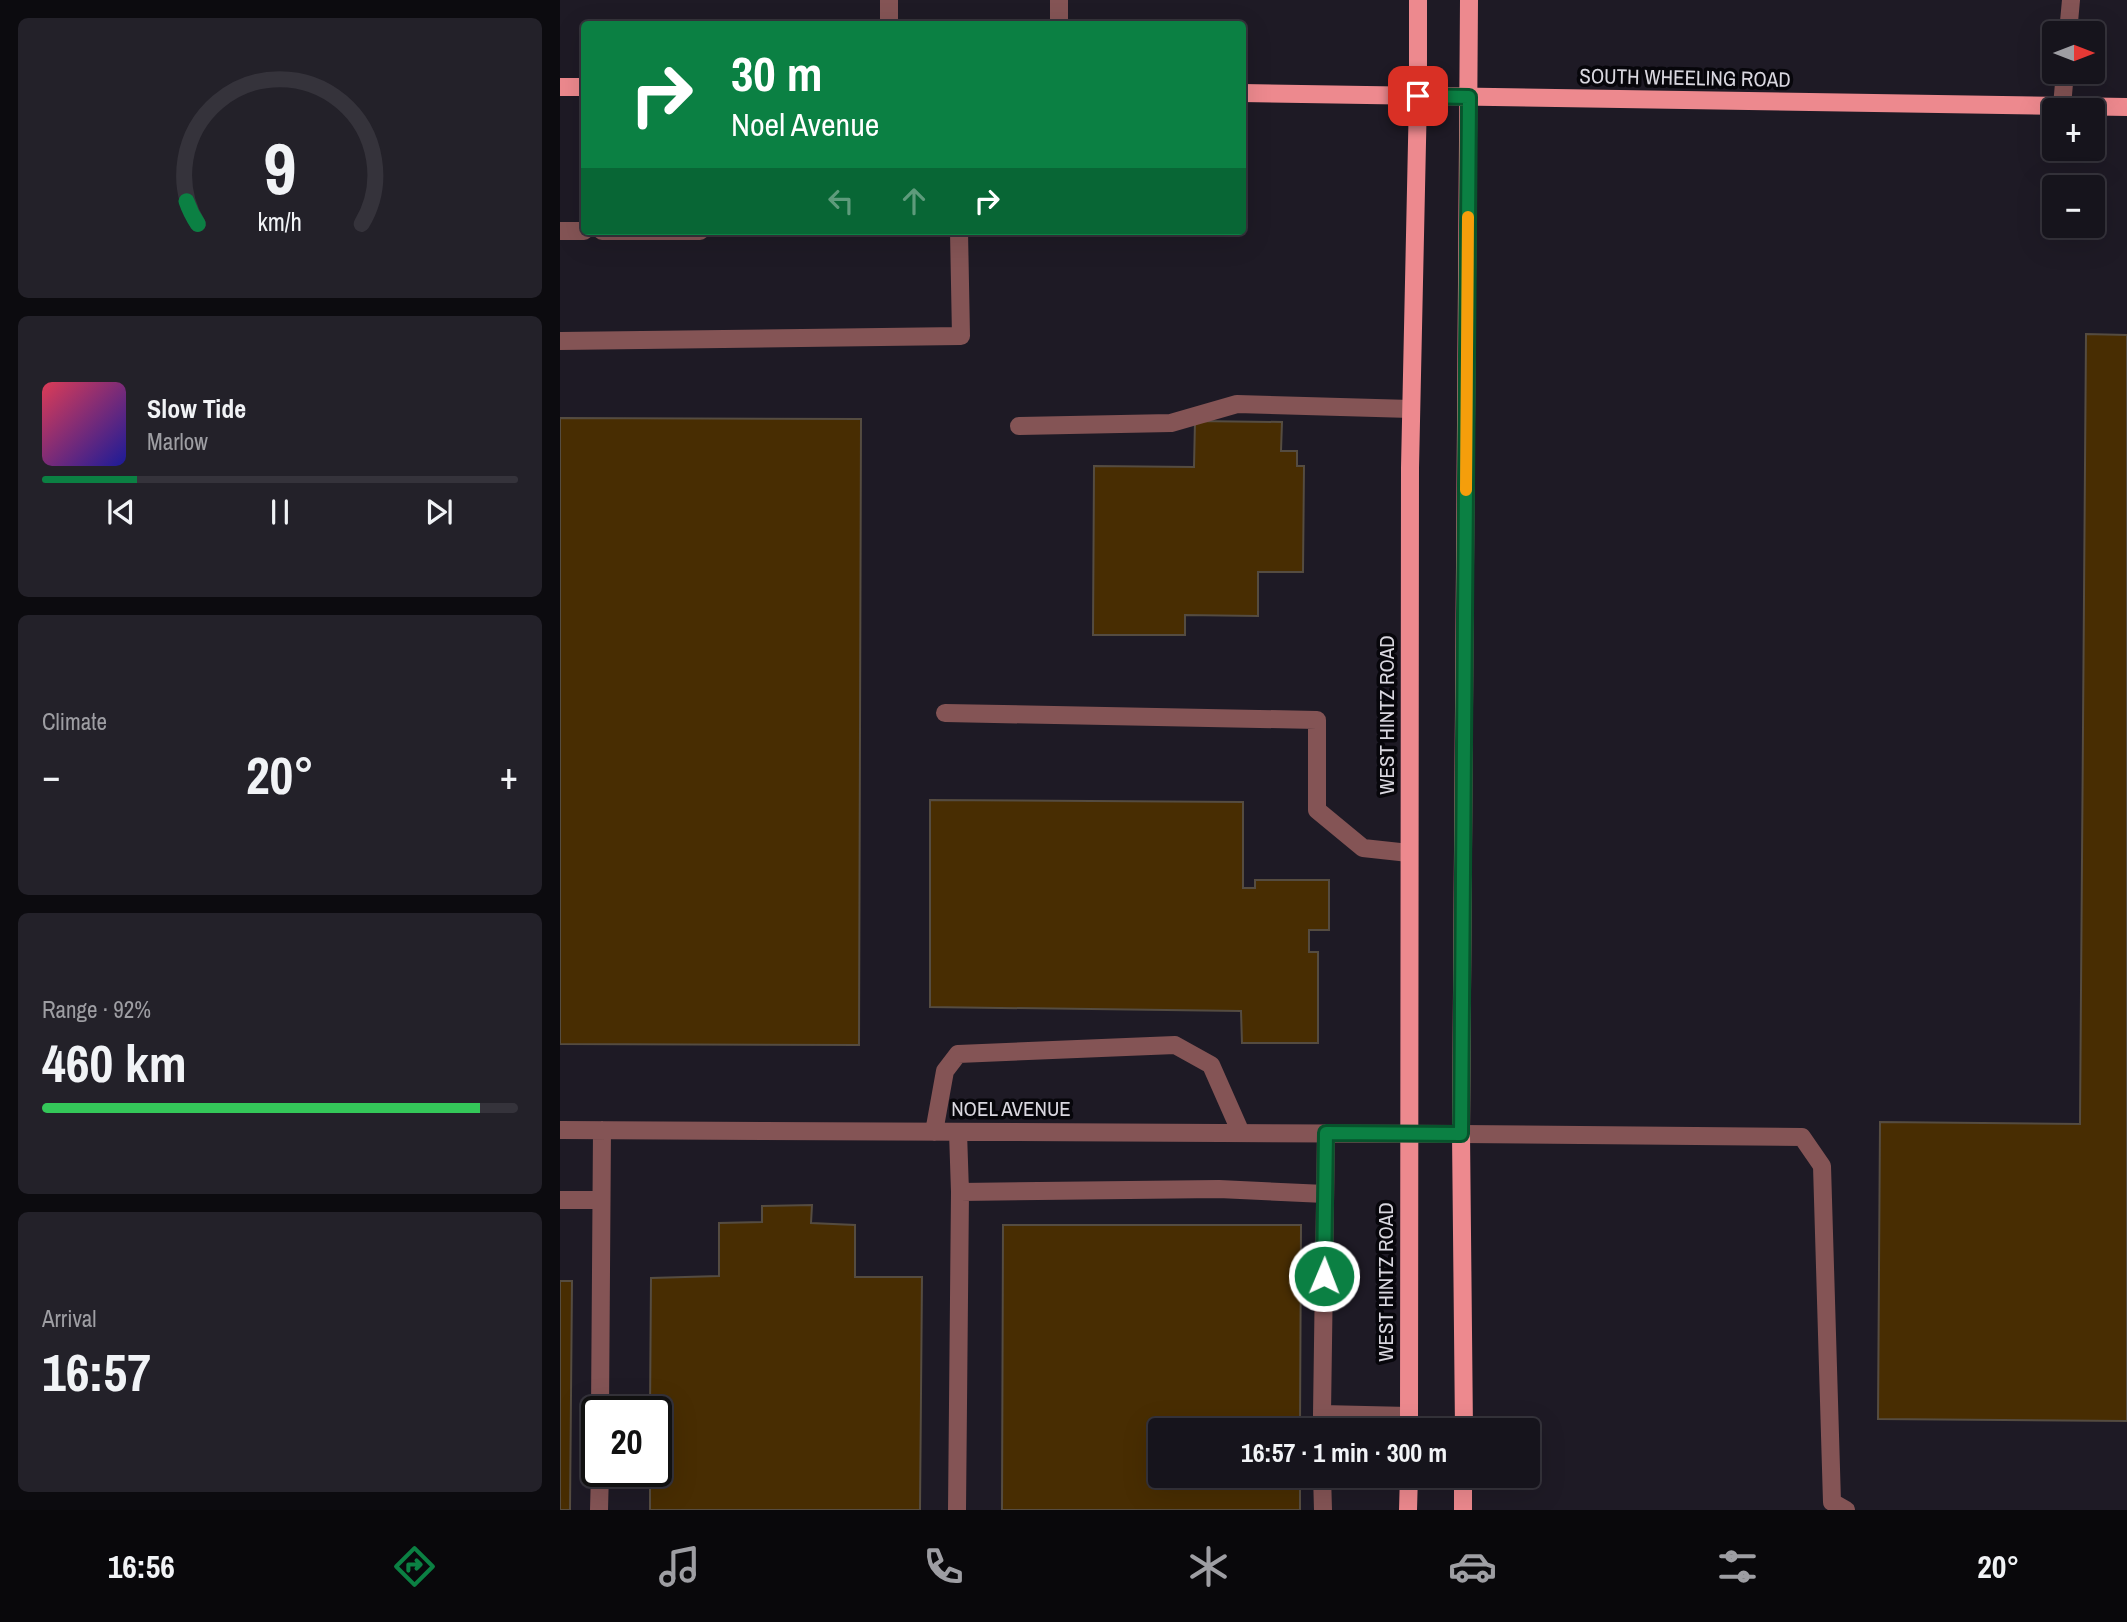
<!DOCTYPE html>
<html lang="en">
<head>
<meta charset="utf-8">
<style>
  :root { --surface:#16141c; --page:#232129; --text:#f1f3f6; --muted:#9e9ea3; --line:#35333b; --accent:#0b8043 }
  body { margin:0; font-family:"Archivo Narrow",sans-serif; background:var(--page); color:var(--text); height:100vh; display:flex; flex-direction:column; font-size:26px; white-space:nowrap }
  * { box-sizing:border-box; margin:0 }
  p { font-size:23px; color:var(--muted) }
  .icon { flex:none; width:38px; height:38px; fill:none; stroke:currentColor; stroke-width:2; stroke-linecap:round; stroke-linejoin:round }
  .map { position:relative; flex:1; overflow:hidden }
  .side { display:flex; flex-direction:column; gap:18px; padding:18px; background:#0c0b0f; width:560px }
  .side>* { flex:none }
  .guide { position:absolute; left:21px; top:21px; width:665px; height:214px; border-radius:7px; box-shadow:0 7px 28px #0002,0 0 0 2px var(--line); background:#0b8043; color:#fff; overflow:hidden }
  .needle { width:46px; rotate:90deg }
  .fabs { position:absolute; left:1482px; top:21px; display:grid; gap:14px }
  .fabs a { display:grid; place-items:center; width:63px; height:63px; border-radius:7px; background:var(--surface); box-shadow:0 7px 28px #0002,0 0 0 2px var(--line); font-size:35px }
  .speed { position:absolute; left:21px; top:1396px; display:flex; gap:14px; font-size:35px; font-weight:700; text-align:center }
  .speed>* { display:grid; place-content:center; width:91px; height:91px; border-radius:50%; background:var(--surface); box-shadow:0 7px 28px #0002,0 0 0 2px var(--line); line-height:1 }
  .speed .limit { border:4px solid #111; border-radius:10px; background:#fff; color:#111 }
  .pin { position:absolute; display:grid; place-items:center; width:60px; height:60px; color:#fff; margin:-30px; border-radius:14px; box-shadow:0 4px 10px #0006 }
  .me { position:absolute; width:77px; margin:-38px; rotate:1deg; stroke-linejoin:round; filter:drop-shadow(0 0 5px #0008) }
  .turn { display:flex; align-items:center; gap:24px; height:147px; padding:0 35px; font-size:32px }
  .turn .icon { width:91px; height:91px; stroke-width:2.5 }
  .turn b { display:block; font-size:49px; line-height:60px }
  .lanes { display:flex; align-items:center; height:66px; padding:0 35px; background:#0003; justify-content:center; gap:35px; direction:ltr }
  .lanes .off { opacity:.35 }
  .big { font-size:52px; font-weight:700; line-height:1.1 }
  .side .widget { flex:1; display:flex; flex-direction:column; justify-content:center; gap:10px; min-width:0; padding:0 24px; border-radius:10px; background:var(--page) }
  .side .dial { align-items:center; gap:0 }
  .dial svg { height:182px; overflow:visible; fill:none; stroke:var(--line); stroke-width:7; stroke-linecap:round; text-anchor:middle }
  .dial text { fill:var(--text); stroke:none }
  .song { display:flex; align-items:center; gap:21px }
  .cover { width:84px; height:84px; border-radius:10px; background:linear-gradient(135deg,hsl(350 70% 55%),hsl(240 70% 35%)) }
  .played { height:7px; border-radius:4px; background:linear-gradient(90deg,var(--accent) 20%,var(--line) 20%) }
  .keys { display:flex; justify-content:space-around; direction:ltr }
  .heat { display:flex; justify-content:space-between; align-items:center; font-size:38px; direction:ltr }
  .charge { height:10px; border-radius:5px; background:linear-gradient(90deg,#34c759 92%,var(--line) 0) }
  .trip { position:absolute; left:588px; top:1418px; width:392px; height:70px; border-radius:7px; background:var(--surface); box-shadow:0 7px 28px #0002,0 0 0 2px var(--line); font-weight:700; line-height:70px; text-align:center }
  .menu { display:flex; height:112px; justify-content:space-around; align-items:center; background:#09080b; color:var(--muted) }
  .menu .icon { width:49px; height:49px }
  .menu .selected { color:var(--accent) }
  .menu b { font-size:32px; color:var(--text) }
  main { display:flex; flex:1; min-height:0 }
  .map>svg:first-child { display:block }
</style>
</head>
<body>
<main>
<section class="side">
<div class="widget dial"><svg viewBox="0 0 100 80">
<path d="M14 69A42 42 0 1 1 86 69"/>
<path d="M14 69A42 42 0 0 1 9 59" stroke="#0b8043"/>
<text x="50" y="56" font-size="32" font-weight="700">9</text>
<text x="50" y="72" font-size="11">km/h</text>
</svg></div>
<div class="widget">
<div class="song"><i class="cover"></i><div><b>Slow Tide</b><p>Marlow</p></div></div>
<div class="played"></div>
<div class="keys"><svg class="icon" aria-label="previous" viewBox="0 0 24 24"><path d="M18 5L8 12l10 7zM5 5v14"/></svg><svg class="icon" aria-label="pause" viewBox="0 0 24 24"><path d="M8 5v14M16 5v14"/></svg><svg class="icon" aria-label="next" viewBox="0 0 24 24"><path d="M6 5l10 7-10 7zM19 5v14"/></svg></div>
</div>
<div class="widget"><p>Climate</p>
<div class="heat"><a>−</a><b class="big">20°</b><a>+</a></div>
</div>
<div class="widget"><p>Range · 92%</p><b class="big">460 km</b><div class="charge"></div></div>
<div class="widget"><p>Arrival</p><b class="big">16:57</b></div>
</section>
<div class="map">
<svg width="1567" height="1510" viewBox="0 0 1567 1510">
  <rect width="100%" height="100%" fill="#1e1a25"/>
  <path fill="#482d02" stroke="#554c41" stroke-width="2" d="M1526,334L1567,335V1421L1318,1419L1320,1122L1520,1124Z
    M0,418L301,419L299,1045L0,1044Z
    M635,421L722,422L721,451H737V466H744L743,572H698V616L625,615V635H533L534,466L634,467Z
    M370,800L683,802V888H695V880H769V930H749V952H758V1043H682L681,1011L370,1007Z
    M252,1205L251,1223L295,1225V1277H362L360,1510H90V1472H96V1412H90L91,1278L159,1276V1223L202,1222V1206Z
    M443,1225H741L740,1430H600V1475H740V1510H442Z
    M0,1281H12L10,1510H0Z"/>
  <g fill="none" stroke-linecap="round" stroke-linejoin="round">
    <path stroke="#845455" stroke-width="18" d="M329,24V0
      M499,24V0
      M1508,33L1511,0
      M1502,106L1505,72
      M0,231H24
      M42,231H140
      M0,341L401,336L399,231
      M459,426L611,423L677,404L851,409
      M385,713L757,720V810L803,848L849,853
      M0,1130L901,1134L1242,1137L1262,1166L1272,1502L1286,1510
      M374,1132L385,1071L398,1054L615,1045L651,1065L681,1133
      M398,1132L400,1192
      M0,1200H41
      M40,1412L42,1130
      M762,1414L766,1133
      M762,1430V1414L849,1416
      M762,1475L763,1510
      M39,1510L40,1472
      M397,1510L400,1192L659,1189L765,1194"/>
    <path stroke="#ed898e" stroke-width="18" d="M0,87H24
      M682,93L1567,107
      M849,1430L850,468L858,96V0
      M904,1430L901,1134L909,0
      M848,1510L849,1475
      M903,1510V1475"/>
  </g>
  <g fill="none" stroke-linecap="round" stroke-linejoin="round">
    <defs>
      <path id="route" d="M764,1276L766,1133L901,1134L909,97L858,96"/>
    </defs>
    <use href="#route" stroke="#07532c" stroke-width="18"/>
    <use href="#route" stroke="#0b8043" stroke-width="12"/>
    <path stroke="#f59e0b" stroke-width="12" d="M906,490L908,217"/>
  </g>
  <g text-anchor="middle" stroke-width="7" stroke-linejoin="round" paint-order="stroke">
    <g font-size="21" fill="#d9d7df" stroke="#07060b">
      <text transform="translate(1125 78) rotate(1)" y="7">SOUTH WHEELING ROAD</text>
      <text transform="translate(827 715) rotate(-90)" y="7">WEST HINTZ ROAD</text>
      <text x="451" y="1116">NOEL AVENUE</text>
      <text transform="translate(826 1282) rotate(-90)" y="7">WEST HINTZ ROAD</text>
    </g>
  </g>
</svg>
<div class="fabs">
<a><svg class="needle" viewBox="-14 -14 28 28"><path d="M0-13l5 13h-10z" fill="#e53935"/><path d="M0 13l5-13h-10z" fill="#9e9ea3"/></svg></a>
<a>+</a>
<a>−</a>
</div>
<div class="speed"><div class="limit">20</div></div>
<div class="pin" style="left:858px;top:96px;background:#d93025"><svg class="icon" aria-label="arrive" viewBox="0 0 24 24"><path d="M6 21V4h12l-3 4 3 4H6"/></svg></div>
<svg class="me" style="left:764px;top:1276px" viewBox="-20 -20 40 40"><circle r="17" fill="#0b8043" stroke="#fff" stroke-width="3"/><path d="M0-11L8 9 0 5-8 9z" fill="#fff"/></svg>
<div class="trip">16:57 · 1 min · 300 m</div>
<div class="guide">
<div class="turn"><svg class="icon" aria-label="right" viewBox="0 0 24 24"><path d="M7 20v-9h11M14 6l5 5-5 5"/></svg><div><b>30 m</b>Noel Avenue</div></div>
<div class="lanes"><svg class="icon off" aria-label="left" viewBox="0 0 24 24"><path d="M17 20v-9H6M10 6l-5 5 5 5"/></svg><svg class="icon off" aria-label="ahead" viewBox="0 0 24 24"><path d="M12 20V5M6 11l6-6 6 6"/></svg><svg class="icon" aria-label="right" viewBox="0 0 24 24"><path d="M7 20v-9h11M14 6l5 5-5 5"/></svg></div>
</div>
</div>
</main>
<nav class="menu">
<b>16:56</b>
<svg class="icon selected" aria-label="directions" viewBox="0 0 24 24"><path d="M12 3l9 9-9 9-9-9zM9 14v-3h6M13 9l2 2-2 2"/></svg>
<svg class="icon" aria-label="music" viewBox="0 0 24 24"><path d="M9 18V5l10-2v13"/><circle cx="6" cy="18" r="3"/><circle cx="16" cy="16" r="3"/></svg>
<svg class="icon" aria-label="phone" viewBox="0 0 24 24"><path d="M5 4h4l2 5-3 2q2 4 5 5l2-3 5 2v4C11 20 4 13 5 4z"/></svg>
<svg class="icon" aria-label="climate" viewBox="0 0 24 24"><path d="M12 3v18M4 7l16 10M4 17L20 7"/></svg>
<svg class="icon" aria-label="car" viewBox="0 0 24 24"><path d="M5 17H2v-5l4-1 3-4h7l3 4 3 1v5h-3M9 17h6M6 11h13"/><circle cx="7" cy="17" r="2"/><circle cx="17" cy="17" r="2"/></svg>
<svg class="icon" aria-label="filters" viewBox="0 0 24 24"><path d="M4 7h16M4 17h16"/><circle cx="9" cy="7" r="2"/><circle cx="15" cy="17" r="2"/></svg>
<b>20°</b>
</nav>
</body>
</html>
